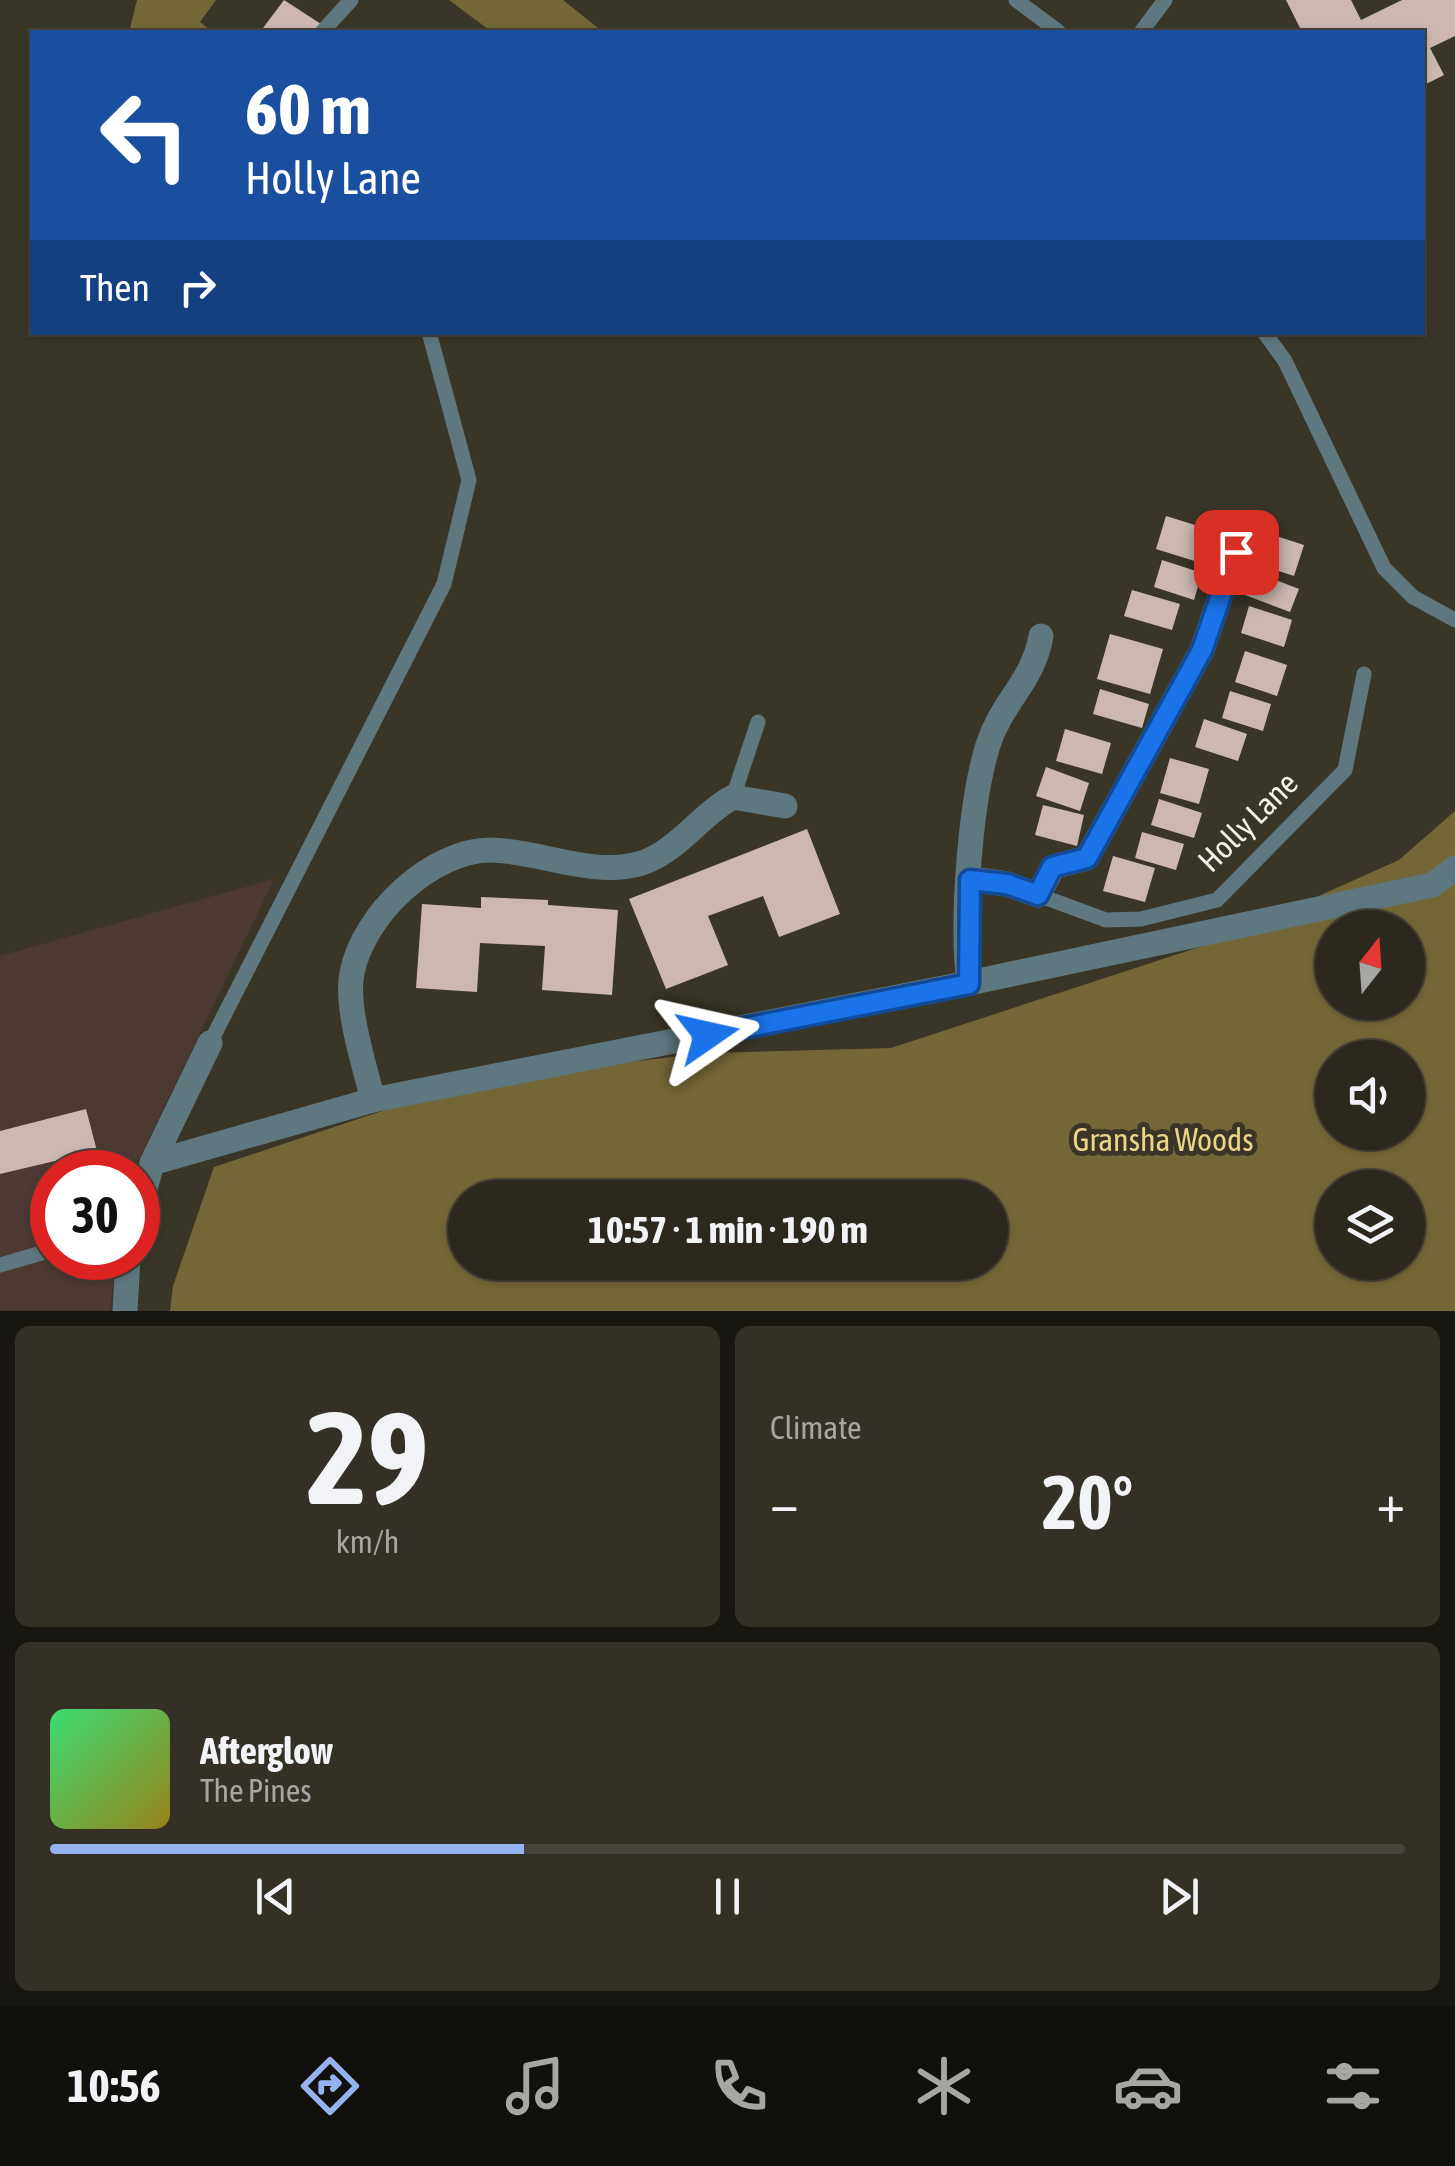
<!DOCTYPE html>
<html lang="en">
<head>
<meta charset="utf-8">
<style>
  :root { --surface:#2c281d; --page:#343026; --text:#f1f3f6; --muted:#a6a6a4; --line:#48443b; --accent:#95b2f1 }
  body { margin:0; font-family:"Asap Condensed",sans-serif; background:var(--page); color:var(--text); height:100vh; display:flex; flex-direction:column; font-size:38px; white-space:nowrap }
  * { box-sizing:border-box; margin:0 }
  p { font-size:32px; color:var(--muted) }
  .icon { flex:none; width:55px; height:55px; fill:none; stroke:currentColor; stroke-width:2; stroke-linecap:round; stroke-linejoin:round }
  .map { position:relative; height:1311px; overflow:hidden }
  .sheet { display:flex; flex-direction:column; gap:15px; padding:15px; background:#181610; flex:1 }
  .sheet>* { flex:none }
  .guide { position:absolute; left:30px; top:30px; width:1395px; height:305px; border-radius:0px; box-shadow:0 2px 8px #0004,0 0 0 2px var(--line); background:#1a4fa0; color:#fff; overflow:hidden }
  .needle { width:65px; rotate:17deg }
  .fabs { position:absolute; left:1315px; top:910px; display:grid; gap:20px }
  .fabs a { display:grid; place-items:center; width:110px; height:110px; border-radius:50%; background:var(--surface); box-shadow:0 2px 8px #0004,0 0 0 2px var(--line); font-size:50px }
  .speed { position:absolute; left:30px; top:1150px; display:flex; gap:20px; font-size:50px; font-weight:700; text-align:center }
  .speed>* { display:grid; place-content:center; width:130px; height:130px; border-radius:50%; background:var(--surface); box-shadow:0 2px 8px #0004,0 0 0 2px var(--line); line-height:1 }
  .speed .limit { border:15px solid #d22; background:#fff; color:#111 }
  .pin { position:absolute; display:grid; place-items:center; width:85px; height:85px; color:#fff; margin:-42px; border-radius:20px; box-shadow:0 5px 15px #0006 }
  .me { position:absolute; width:110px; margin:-55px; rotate:79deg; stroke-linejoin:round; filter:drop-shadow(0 0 8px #0008) }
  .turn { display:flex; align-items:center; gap:35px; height:210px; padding:0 50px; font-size:45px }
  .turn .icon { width:130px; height:130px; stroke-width:2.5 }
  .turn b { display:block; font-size:70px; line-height:85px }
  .then { display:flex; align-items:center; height:95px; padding:0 50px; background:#0003; gap:20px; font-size:38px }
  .big { font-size:75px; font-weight:700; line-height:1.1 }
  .sheet .card { flex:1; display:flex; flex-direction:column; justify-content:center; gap:15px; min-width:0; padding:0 35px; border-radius:15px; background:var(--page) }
  .sheet .dial { align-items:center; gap:0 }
  .dial b { font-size:130px; line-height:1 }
  .song { display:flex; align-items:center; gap:30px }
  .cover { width:120px; height:120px; border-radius:15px; background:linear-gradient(135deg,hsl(140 70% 55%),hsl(50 70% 35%)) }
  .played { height:10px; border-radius:5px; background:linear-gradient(90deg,var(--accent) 35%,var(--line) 35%) }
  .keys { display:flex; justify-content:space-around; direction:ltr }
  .heat { display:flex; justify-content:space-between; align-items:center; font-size:55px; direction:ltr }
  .sheet .tiles { flex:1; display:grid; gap:15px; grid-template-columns:1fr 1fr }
  .card:last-child { grid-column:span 2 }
  .trip { position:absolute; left:448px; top:1180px; width:560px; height:100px; border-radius:50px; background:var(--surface); box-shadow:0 2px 8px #0004,0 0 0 2px var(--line); font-weight:700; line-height:100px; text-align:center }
  .tab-bar { display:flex; height:160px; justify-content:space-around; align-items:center; background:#12100c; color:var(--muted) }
  .tab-bar .icon { width:70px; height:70px }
  .tab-bar .on { color:var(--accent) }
  .tab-bar b { font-size:45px; color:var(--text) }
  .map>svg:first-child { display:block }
</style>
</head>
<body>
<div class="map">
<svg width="1455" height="1311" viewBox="0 0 1455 1311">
  <rect width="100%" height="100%" fill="#3a3627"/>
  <path fill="#4c3932" d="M274,879L133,1172H52V1258H116L110,1311H0V956Z"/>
  <path fill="#746737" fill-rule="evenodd" d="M137,0H216L200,22L213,32H129Z
    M449,0H563L603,32H492Z
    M1455,811V1311H170L173,1286L214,1167L388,1109L581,1067L711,1053L891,1048L1218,941L1399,860ZM1332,928H1408V1002H1332ZM1332,1058H1408V1132H1332ZM1332,1188H1408V1262H1332ZM465,1198H990V1262H465Z"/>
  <path fill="#ccb8b1" d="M284,0L321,24L315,32H260Z
    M1286,0H1351L1361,20L1402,0H1455V36L1430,48L1444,75L1422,86V32H1302Z
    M1166,516L1211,530L1201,563L1156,549Z
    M1261,531L1304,545L1294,576L1251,562Z
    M1162,560L1202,573L1194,600L1154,587Z
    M1253,571L1299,589L1290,612L1245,595Z
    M1132,590L1180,604L1172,630L1124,616Z
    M1249,606L1292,620L1284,647L1241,633Z
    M1110,634L1163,649L1150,694L1097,679Z
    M1245,651L1287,665L1277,696L1235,682Z
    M1100,689L1149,704L1142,728L1093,714Z
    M1230,691L1271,704L1263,731L1222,718Z
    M1204,719L1247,734L1238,761L1195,747Z
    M1065,729L1111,743L1102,774L1056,761Z
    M1170,758L1209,769L1199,804L1160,793Z
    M1046,767L1089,783L1080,811L1036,796Z
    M1159,799L1202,813L1194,838L1151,825Z
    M1043,805L1084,815L1077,846L1035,835Z
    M807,829L840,914L779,937L763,896L708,916L728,965L666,989L629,899Z
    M1142,832L1184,844L1176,870L1135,858Z
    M1113,856L1155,868L1145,902L1103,891Z
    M481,897L548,900V905L618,910L612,995L542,990L545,946L480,943L477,992L416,988L422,904L481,908Z
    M86,1109L97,1151L0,1174V1131Z"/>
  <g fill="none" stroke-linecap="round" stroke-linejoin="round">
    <path stroke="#5f787f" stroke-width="15" d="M1016,0L1059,32
      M322,32L351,0
      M1141,32L1165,0
      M1264,332L1285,361L1384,568L1413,597L1455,620
      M733,797L758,722
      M1038,895L1106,920L1141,919L1217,900L1345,770L1364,674
      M210,1043L444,584L469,480L429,332
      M0,1265L52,1250"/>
    <path stroke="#5f787f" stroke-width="25" d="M970,879L1007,884L1038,895L1053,867L1087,858L1202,650L1236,551
      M969,983C961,923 970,803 988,745C1002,701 1033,682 1041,636
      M373,1100C365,1067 345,1007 352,973C363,915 431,850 491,850C540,851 593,878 642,863C678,851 701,814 733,797L785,806
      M152,1163L373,1100L969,983L1432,885L1455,868
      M138,1215L152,1163L210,1043
      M125,1311L128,1258"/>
  </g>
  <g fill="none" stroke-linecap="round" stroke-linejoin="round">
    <defs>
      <path id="route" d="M708,1035L969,984L970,880L1007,884L1038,895L1052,867L1087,858L1202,650L1236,552"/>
    </defs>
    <use href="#route" stroke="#114b97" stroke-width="25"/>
    <use href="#route" stroke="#1a73e8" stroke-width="18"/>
  </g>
  <g text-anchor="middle" stroke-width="10" stroke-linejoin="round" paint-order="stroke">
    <g font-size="32" fill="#f5f3e9" stroke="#3a3627">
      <text transform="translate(1248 822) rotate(-45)" y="11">Holly Lane</text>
    </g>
    <g font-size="32" fill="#ead588" stroke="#3a3627">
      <text x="1163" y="1151">Gransha Woods</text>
    </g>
  </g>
</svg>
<div class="fabs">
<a><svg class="needle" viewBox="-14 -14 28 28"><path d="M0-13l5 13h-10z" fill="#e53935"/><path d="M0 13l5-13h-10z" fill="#a6a6a4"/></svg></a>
<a><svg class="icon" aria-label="sound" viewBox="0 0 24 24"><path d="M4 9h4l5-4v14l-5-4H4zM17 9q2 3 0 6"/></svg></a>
<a><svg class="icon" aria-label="layers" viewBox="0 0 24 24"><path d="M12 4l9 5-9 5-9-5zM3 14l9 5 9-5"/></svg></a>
</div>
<div class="speed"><div class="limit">30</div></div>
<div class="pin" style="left:1236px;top:552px;background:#d93025"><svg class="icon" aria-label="arrive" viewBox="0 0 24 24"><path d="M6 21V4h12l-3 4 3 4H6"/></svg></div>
<svg class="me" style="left:708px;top:1035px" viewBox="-20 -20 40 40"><path d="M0-17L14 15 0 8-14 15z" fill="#1a73e8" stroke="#fff" stroke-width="4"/></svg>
<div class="trip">10:57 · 1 min · 190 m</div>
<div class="guide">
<div class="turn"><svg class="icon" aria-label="left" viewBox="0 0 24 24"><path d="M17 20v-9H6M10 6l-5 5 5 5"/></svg><div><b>60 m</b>Holly Lane</div></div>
<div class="then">Then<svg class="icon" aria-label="right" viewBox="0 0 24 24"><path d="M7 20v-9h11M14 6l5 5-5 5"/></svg></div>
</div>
</div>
<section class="sheet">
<div class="tiles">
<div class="card dial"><b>29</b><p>km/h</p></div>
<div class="card"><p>Climate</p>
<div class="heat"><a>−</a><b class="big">20°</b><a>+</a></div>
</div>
<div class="card">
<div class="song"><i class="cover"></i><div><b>Afterglow</b><p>The Pines</p></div></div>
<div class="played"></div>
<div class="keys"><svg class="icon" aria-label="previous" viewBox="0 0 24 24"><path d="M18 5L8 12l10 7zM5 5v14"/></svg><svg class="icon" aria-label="pause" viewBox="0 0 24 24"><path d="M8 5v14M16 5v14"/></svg><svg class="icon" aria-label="next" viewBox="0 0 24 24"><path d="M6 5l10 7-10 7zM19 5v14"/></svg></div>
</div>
</div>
</section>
<nav class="tab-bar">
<b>10:56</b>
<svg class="icon on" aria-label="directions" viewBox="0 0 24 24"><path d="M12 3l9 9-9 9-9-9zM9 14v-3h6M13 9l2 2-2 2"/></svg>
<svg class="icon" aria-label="music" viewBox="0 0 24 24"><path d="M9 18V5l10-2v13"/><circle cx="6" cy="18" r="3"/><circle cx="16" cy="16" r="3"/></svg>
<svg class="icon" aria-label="phone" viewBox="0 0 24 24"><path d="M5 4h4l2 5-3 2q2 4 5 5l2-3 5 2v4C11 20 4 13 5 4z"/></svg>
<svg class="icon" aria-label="climate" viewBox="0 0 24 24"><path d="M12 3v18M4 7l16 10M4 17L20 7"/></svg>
<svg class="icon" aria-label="car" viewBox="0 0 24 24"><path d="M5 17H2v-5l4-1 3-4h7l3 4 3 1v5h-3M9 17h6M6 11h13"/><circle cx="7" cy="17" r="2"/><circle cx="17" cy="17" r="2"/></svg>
<svg class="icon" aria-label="filters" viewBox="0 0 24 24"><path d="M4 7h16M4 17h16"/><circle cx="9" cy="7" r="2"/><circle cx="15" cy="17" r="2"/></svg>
</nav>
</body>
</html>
